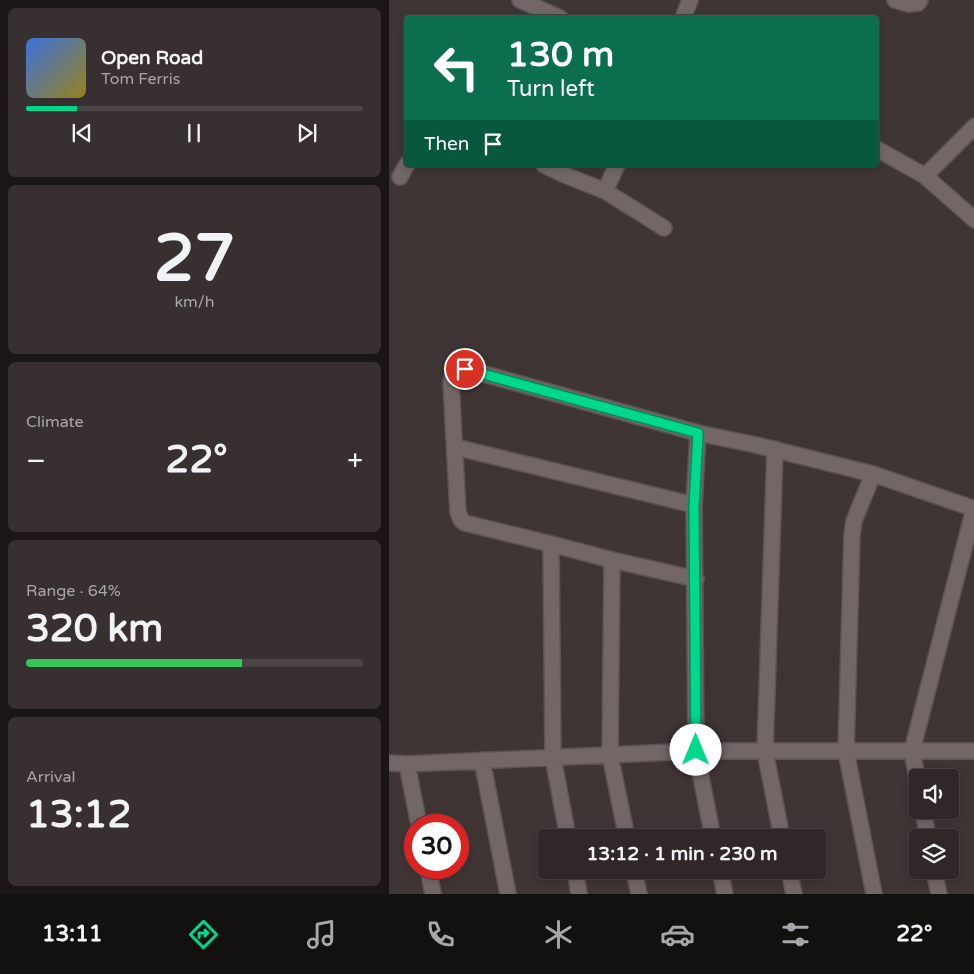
<!DOCTYPE html>
<html lang="en">
<head>
<meta charset="utf-8">
<style>
  :root { --surface:#302828; --page:#383030; --text:#f1f3f6; --muted:#a8a6a8; --line:#4b4445; --accent:#00d98c }
  body { margin:0; font-family:"Varela Round",sans-serif; background:var(--page); color:var(--text); height:100vh; display:flex; flex-direction:column; font-size:19px; white-space:nowrap }
  * { box-sizing:border-box; margin:0 }
  p { font-size:16px; color:var(--muted) }
  .icon { flex:none; width:28px; height:28px; fill:none; stroke:currentColor; stroke-width:2; stroke-linecap:round; stroke-linejoin:round }
  .map { position:relative; flex:1; overflow:hidden }
  .drawer { display:flex; flex-direction:column; gap:8px; padding:8px; background:#1a1616; width:389px }
  .drawer>* { flex:none }
  .guide { position:absolute; left:15px; top:15px; width:475px; height:152px; border-radius:5px; box-shadow:0 2px 8px #0003,0 0 0 1px var(--line); background:#0b6e4f; color:#fff; overflow:hidden }
  .tools { position:absolute; left:520px; top:769px; display:grid; gap:10px }
  .tools a { display:grid; place-items:center; width:50px; height:50px; border-radius:5px; background:var(--surface); box-shadow:0 2px 8px #0003,0 0 0 1px var(--line); font-size:25px }
  .speed { position:absolute; left:15px; top:814px; display:flex; gap:10px; font-size:25px; font-weight:700; text-align:center }
  .speed>* { display:grid; place-content:center; width:65px; height:65px; border-radius:50%; background:var(--surface); box-shadow:0 2px 8px #0003,0 0 0 1px var(--line); line-height:1 }
  .speed .limit { border:8px solid #d22; background:#fff; color:#111 }
  .pin { position:absolute; display:grid; place-items:center; width:42px; height:42px; color:#fff; margin:-21px; border:2px solid #fff; border-radius:50%; box-shadow:0 1px 5px #0007 }
  .me { position:absolute; width:55px; margin:-28px; rotate:0deg; stroke-linejoin:round; filter:drop-shadow(0 0 4px #0008) }
  .turn { display:flex; align-items:center; gap:18px; height:105px; padding:0 20px; font-size:22px }
  .turn .icon { width:65px; height:65px; stroke-width:2.5 }
  .turn b { display:block; font-size:35px; line-height:42px }
  .then { display:flex; align-items:center; height:48px; padding:0 20px; background:#0003; gap:10px; font-size:19px }
  .big { font-size:38px; font-weight:800; line-height:1.1 }
  .drawer .widget { flex:1; display:flex; flex-direction:column; justify-content:center; gap:8px; min-width:0; padding:0 18px; border-radius:8px; background:var(--page) }
  .drawer .dial { align-items:center; gap:0 }
  .dial b { font-size:65px; line-height:1 }
  .song { display:flex; align-items:center; gap:15px }
  .cover { width:60px; height:60px; border-radius:8px; background:linear-gradient(135deg,hsl(220 70% 55%),hsl(50 70% 35%)) }
  .played { height:5px; border-radius:2px; background:linear-gradient(90deg,var(--accent) 15%,var(--line) 15%) }
  .keys { display:flex; justify-content:space-around; direction:ltr }
  .heat { display:flex; justify-content:space-between; align-items:center; font-size:28px; direction:ltr }
  .charge { height:8px; border-radius:4px; background:linear-gradient(90deg,#34c759 64%,var(--line) 0) }
  .trip { position:absolute; left:149px; top:829px; width:288px; height:50px; border-radius:5px; background:var(--surface); box-shadow:0 2px 8px #0003,0 0 0 1px var(--line); font-weight:800; line-height:50px; text-align:center }
  .dock { display:flex; height:80px; justify-content:space-around; align-items:center; background:#131010; color:var(--muted) }
  .dock .icon { width:35px; height:35px }
  .dock .active { color:var(--accent) }
  .dock b { font-size:22px; color:var(--text) }
  main { display:flex; flex:1; min-height:0 }
  .map>svg:first-child { display:block }
</style>
</head>
<body>
<main>
<section class="drawer">
<div class="widget">
<div class="song"><i class="cover"></i><div><b>Open Road</b><p>Tom Ferris</p></div></div>
<div class="played"></div>
<div class="keys"><svg class="icon" aria-label="previous" viewBox="0 0 24 24"><path d="M18 5L8 12l10 7zM5 5v14"/></svg><svg class="icon" aria-label="pause" viewBox="0 0 24 24"><path d="M8 5v14M16 5v14"/></svg><svg class="icon" aria-label="next" viewBox="0 0 24 24"><path d="M6 5l10 7-10 7zM19 5v14"/></svg></div>
</div>
<div class="widget dial"><b>27</b><p>km/h</p></div>
<div class="widget"><p>Climate</p>
<div class="heat"><a>−</a><b class="big">22°</b><a>+</a></div>
</div>
<div class="widget"><p>Range · 64%</p><b class="big">320 km</b><div class="charge"></div></div>
<div class="widget"><p>Arrival</p><b class="big">13:12</b></div>
</section>
<div class="map">
<svg width="586" height="894" viewBox="0 0 586 894">
  <rect width="100%" height="100%" fill="#403535"/>
  <g fill="none" stroke-linecap="round" stroke-linejoin="round">
    <defs>
      <path id="minor" d="M131,0L171,18
        M506,0L519,4L529,3L531,0
        M294,18L301,0
        M488,149L536,176L586,220
        M155,165L176,175L216,191L275,228
        M536,176L586,126
        M11,177L18,164
        M216,191L228,165
        M309,433L305,505L307,751L324,838
        M66,447L305,505
        M386,449L376,751L393,838
        M484,474L465,521L463,535L457,751L485,894
        M162,544L164,757L179,838
        M223,560L221,755L238,838
        M307,579L223,560L162,544L76,523L72,520L69,512L62,382C63,373 68,369 77,369L309,433L367,445L484,474L586,509
        M93,760L119,894
        M0,763L18,764L307,751H586
        M18,764L30,825
        M529,783L523,751L585,509
        M534,810L539,838
        M39,868L44,894
        M186,870L190,894
        M245,870L250,894
        M331,870L336,894
        M400,870L405,894
        M545,870L550,894"/>
    </defs>
    <use href="#minor" stroke="#5d5353" stroke-width="18"/>
    <use href="#minor" stroke="#736666" stroke-width="15"/>
  </g>
  <g fill="none" stroke-linecap="round" stroke-linejoin="round">
    <defs>
      <path id="route" d="M76,369L309,433L305,506L307,750"/>
    </defs>
    <use href="#route" stroke="#008d5b" stroke-width="12"/>
    <use href="#route" stroke="#00d98c" stroke-width="9"/>
  </g>
</svg>
<div class="tools">
<a><svg class="icon" aria-label="sound" viewBox="0 0 24 24"><path d="M4 9h4l5-4v14l-5-4H4zM17 9q2 3 0 6"/></svg></a>
<a><svg class="icon" aria-label="layers" viewBox="0 0 24 24"><path d="M12 4l9 5-9 5-9-5zM3 14l9 5 9-5"/></svg></a>
</div>
<div class="speed"><div class="limit">30</div></div>
<div class="pin" style="left:76px;top:369px;background:#d93025"><svg class="icon" aria-label="arrive" viewBox="0 0 24 24"><path d="M6 21V4h12l-3 4 3 4H6"/></svg></div>
<svg class="me" style="left:307px;top:750px" viewBox="-20 -20 40 40"><circle r="19" fill="#fff"/><path d="M0-13L10 11 0 6-10 11z" fill="#00d98c"/></svg>
<div class="trip">13:12 · 1 min · 230 m</div>
<div class="guide">
<div class="turn"><svg class="icon" aria-label="left" viewBox="0 0 24 24"><path d="M17 20v-9H6M10 6l-5 5 5 5"/></svg><div><b>130 m</b>Turn left</div></div>
<div class="then">Then<svg class="icon" aria-label="arrive" viewBox="0 0 24 24"><path d="M6 21V4h12l-3 4 3 4H6"/></svg></div>
</div>
</div>
</main>
<nav class="dock">
<b>13:11</b>
<svg class="icon active" aria-label="directions" viewBox="0 0 24 24"><path d="M12 3l9 9-9 9-9-9zM9 14v-3h6M13 9l2 2-2 2"/></svg>
<svg class="icon" aria-label="music" viewBox="0 0 24 24"><path d="M9 18V5l10-2v13"/><circle cx="6" cy="18" r="3"/><circle cx="16" cy="16" r="3"/></svg>
<svg class="icon" aria-label="phone" viewBox="0 0 24 24"><path d="M5 4h4l2 5-3 2q2 4 5 5l2-3 5 2v4C11 20 4 13 5 4z"/></svg>
<svg class="icon" aria-label="climate" viewBox="0 0 24 24"><path d="M12 3v18M4 7l16 10M4 17L20 7"/></svg>
<svg class="icon" aria-label="car" viewBox="0 0 24 24"><path d="M5 17H2v-5l4-1 3-4h7l3 4 3 1v5h-3M9 17h6M6 11h13"/><circle cx="7" cy="17" r="2"/><circle cx="17" cy="17" r="2"/></svg>
<svg class="icon" aria-label="filters" viewBox="0 0 24 24"><path d="M4 7h16M4 17h16"/><circle cx="9" cy="7" r="2"/><circle cx="15" cy="17" r="2"/></svg>
<b>22°</b>
</nav>
</body>
</html>
